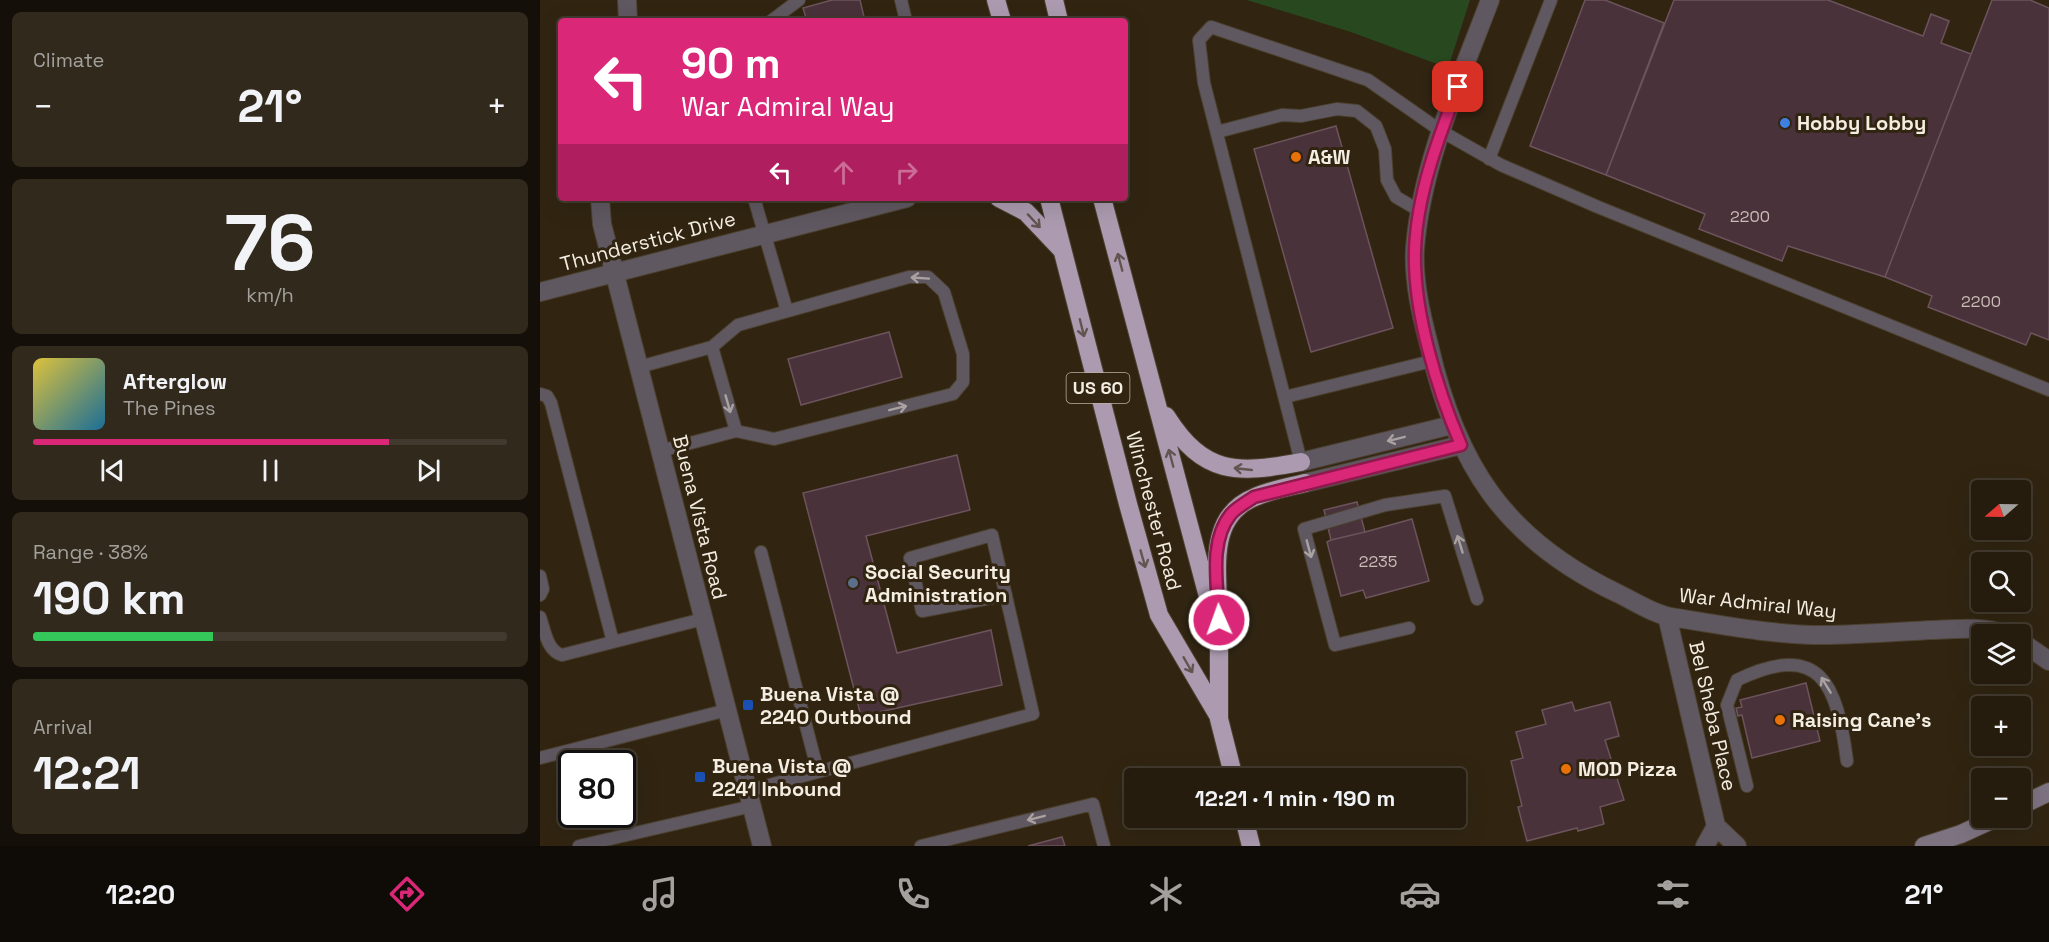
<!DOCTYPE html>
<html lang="en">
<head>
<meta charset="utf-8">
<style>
  :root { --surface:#251c0e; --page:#31291c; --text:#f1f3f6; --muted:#a3a19e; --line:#423a2e; --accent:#db2777 }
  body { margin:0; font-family:"Space Grotesk",sans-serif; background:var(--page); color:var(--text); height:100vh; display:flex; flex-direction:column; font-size:22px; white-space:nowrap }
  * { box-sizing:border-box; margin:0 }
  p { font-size:20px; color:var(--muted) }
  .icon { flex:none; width:33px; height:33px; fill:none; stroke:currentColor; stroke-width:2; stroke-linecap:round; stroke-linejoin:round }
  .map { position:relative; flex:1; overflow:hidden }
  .sheet { display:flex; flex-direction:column; gap:12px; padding:12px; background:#140f08; width:540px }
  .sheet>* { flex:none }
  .hud { position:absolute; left:18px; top:18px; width:570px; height:183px; border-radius:6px; box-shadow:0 6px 24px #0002,0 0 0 2px var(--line); background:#db2777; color:#fff; overflow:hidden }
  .needle { width:39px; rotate:250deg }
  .tools { position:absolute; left:1431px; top:480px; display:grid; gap:12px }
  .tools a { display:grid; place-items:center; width:60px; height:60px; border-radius:6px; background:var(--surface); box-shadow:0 6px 24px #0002,0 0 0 2px var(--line); font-size:30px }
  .speed { position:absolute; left:18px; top:750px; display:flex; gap:12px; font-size:30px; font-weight:700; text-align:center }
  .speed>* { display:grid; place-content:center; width:78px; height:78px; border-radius:50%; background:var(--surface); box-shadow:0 6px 24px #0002,0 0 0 2px var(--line); line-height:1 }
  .speed .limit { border:3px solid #111; border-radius:9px; background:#fff; color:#111 }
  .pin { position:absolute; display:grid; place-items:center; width:51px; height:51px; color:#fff; margin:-26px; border-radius:12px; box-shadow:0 3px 9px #0006 }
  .me { position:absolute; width:66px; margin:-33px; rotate:358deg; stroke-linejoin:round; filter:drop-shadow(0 0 4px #0008) }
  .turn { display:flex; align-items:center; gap:21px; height:126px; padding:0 24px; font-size:27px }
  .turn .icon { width:78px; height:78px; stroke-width:2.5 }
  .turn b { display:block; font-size:42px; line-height:51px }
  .lanes { display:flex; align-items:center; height:57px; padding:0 24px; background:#0003; justify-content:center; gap:30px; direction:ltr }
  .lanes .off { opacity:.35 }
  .big { font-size:45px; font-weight:700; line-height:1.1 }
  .sheet .card { flex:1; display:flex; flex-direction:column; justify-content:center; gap:9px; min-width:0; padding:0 21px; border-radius:9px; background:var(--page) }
  .sheet .dial { align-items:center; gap:0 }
  .dial b { font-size:78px; line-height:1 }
  .song { display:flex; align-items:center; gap:18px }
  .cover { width:72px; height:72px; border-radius:9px; background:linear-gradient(135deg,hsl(50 70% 55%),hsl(200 70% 35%)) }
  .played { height:6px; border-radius:3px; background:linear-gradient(90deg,var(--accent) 75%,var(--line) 75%) }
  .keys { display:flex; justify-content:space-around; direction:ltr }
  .heat { display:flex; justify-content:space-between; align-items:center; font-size:33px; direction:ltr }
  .charge { height:9px; border-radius:4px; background:linear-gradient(90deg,#34c759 38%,var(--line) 0) }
  .trip { position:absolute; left:584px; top:768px; width:342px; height:60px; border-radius:6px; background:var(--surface); box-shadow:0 6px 24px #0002,0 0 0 2px var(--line); font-weight:700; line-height:60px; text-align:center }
  .tabs { display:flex; height:96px; justify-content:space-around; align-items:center; background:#0f0b06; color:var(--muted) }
  .tabs .icon { width:42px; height:42px }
  .tabs .current { color:var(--accent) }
  .tabs b { font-size:27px; color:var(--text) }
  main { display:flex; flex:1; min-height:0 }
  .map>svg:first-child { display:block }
</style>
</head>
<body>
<main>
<section class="sheet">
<div class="card"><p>Climate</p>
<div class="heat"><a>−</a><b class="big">21°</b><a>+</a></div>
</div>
<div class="card dial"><b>76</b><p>km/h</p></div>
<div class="card">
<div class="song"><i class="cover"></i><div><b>Afterglow</b><p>The Pines</p></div></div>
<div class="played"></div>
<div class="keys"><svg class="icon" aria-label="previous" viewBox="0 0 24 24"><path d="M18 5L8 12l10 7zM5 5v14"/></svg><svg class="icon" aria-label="pause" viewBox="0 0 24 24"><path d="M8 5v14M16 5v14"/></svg><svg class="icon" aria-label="next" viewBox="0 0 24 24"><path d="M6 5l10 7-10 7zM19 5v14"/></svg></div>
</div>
<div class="card"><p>Range · 38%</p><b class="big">190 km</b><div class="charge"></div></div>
<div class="card"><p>Arrival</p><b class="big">12:21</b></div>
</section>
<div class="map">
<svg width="1509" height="846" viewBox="0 0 1509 846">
  <rect width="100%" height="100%" fill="#312512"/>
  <path fill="#284920" d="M707,0H930L908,68L811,32Z"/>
  <path fill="#49323a" stroke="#6c535c" stroke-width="1.5" d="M292,0H320L325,21H267L263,8Z
    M1045,0H1065L1124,23L1066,175L990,146Z
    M1134,0H1288L1383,36L1391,14L1409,21L1401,43L1431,54L1345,277L1248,246L1242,261L1159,229L1165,214L1066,175Z
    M1452,0H1490L1509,8V340L1491,333L1486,345L1388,307L1392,296L1345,277Z
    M796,126L853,328L771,352L714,149Z
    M349,332L362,377L261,405L248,359Z
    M417,455L430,510L326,536L357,653L451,630L462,685L321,716L263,493Z
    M817,502L825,532L872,519L889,581L826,598L823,590L801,596L787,542L791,540L784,510Z
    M817,502L825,532L791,540L784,510Z
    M1266,683L1280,741L1212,758L1202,715L1198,716L1196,708L1202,707L1200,700Z
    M1032,702L1035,711L1070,702L1079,736L1065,740L1084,800L1060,807L1064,824L1038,831L1037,828L987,841L978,807L982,806L971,761L983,758L976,732L1006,724L1002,710Z
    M522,837L525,846H488Z"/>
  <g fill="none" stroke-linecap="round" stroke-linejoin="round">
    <defs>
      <path id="lane" d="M361,0L366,21
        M231,21L259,0
        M677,132L742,115L761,116L797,109L817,111L836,126L845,149L847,180L856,197L880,211
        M949,159L1011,0
        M214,198L247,311
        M99,367L172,347L198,325L369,277H388L404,292L423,354V382L413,394L234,439L196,431L172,347
        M0,394L7,396L11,403L73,642
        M745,397L892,361
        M120,451L196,431
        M761,462L664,83L659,40L671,27L828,80L901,131L961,165L1058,207L1509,390
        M221,552L278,772
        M0,576L3,589L0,595
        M0,617C5,631 7,651 22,655L163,619
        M869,628L795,645L764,529L845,505L905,496L937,599
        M0,758L187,710
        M1207,786L1187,705L1197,680C1281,640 1297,684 1307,761
        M207,791L493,714L452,535L370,558L382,611L466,595
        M39,846L212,806
        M381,846L553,804L564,846"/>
      <path id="street" d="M87,0L88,21
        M950,0C920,80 882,162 875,248C873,280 881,314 889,345C916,464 964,539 1077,593C1094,601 1113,614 1131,617C1181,625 1233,635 1282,635C1318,635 1355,632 1391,630C1417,629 1441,626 1466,634
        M60,198L62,224L222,846
        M0,292L367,198
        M761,462L912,425
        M765,483L921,445
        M1127,616L1176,826L1197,846
        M1480,641L1509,661
        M1165,846L1176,826"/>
      <path id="secondary" d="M1480,806L1509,792
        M1384,846L1421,834L1456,818"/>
      <path id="highway" d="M456,0L462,21
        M514,0L519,21
        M459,198L486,212L522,250
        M509,198L588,504L619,615L679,717
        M562,198L679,638V719L694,778
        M626,416C664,476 697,474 761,462
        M678,603C677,563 670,515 715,497C731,490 749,487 765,483
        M704,818L711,846"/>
    </defs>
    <use href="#lane" stroke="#4c412f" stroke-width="14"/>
    <use href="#street" stroke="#4c412f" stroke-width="20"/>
    <use href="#secondary" stroke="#4c412f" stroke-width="20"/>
    <use href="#highway" stroke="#4c412f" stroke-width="20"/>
    <use href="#lane" stroke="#5f5861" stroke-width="12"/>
    <use href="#street" stroke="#5f5861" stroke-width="18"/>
    <use href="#secondary" stroke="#7e7381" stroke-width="18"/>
    <use href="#highway" stroke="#ac9bb0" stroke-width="18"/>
  </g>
  <defs><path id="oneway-shaft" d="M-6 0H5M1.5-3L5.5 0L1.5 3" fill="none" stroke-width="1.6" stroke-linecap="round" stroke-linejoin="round" transform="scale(1.5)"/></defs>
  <g stroke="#625451">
    <use href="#oneway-shaft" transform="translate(494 221) rotate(47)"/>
    <use href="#oneway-shaft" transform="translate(580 262) rotate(-105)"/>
    <use href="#oneway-shaft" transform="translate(542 328) rotate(76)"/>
    <use href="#oneway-shaft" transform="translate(631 458) rotate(-105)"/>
    <use href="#oneway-shaft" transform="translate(703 469) rotate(-174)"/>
    <use href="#oneway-shaft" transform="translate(603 559) rotate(74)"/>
    <use href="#oneway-shaft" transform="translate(648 665) rotate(60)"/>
  </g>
  <g stroke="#aaa2a1">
    <use href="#oneway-shaft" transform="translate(380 278) rotate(-176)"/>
    <use href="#oneway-shaft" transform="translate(188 404) rotate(74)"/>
    <use href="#oneway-shaft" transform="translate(358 408) rotate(-14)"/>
    <use href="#oneway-shaft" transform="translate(856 439) rotate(166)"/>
    <use href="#oneway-shaft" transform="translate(920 544) rotate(-107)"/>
    <use href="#oneway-shaft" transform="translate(769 549) rotate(75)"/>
    <use href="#oneway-shaft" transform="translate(1286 685) rotate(-121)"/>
    <use href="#oneway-shaft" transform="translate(496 818) rotate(166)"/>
  </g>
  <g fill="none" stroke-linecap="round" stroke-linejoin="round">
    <defs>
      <path id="route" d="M679,620C678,586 668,542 691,514C697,507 707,502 714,497L921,445C897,389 873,311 875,250C877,194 898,139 918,87"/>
    </defs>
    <use href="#route" stroke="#8e194d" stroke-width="15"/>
    <use href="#route" stroke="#db2777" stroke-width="10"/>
  </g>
  <circle fill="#3f7fe0" stroke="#312512" stroke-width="2" cx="1245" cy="123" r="6"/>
  <g fill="#e8710a" stroke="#312512" stroke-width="2">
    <circle cx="756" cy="157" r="6"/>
    <circle cx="1240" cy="720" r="6"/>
    <circle cx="1026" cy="769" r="6"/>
  </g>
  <circle fill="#5c6f8a" stroke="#312512" stroke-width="2" cx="313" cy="583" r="6"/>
  <g fill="#1a4fb4" stroke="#312512" stroke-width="2">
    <rect x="202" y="699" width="12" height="12" rx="3"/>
    <rect x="154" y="771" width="12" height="12" rx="3"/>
  </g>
  <g text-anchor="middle" stroke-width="6" stroke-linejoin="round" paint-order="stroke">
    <g font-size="16" fill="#c9beb7">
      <text x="1210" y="222">2200</text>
      <text x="1441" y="307">2200</text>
      <text x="838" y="567">2235</text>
    </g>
    <rect fill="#312512" stroke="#bab1a3" stroke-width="1.5" x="526.5" y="373" width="63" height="30" rx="4.5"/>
    <g font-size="18" font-weight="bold" fill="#f4ede1">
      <text x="558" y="394">US 60</text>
    </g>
    <g font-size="20" font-weight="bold" fill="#f4ede1" stroke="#312512" text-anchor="start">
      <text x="1257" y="130">Hobby Lobby</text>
      <text x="768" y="164">A&amp;W</text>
      <text x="325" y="579">Social Security<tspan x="325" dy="23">Administration</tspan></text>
      <text x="220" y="701">Buena Vista @<tspan x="220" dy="23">2240 Outbound</tspan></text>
      <text x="1252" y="727">Raising Cane's</text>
      <text x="172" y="773">Buena Vista @<tspan x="172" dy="23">2241 Inbound</tspan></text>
      <text x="1038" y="776">MOD Pizza</text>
    </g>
    <g font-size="20" fill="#f4ede1" stroke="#312512">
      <text transform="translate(108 241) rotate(-15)" y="7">Thunderstick Drive</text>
      <text transform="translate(614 511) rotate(75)" y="7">Winchester Road</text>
      <text transform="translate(160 517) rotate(76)" y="7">Buena Vista Road</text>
      <text transform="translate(1218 603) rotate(6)" y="7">War Admiral Way</text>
      <text transform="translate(1173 716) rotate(77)" y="7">Bel Sheba Place</text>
    </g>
  </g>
</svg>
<div class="tools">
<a><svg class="needle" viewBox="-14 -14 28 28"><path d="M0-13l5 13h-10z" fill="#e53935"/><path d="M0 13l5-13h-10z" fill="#a3a19e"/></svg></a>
<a><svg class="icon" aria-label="search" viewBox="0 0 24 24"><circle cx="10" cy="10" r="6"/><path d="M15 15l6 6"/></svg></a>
<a><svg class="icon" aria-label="layers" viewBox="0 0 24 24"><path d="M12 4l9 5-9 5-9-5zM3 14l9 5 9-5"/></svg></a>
<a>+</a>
<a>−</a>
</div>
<div class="speed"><div class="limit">80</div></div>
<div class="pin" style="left:918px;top:87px;background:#d93025"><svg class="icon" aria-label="arrive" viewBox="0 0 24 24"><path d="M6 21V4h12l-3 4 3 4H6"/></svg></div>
<svg class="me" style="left:679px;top:620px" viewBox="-20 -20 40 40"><circle r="17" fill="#db2777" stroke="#fff" stroke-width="3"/><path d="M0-11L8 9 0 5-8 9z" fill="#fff"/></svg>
<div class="trip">12:21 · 1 min · 190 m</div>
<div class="hud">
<div class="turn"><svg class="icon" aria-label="left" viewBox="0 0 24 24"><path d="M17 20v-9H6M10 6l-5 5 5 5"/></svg><div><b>90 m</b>War Admiral Way</div></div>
<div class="lanes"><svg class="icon" aria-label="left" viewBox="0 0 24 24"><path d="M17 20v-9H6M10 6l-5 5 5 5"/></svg><svg class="icon off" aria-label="ahead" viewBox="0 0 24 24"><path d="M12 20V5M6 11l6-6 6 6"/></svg><svg class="icon off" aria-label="right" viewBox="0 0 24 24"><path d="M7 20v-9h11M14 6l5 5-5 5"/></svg></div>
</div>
</div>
</main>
<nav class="tabs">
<b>12:20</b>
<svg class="icon current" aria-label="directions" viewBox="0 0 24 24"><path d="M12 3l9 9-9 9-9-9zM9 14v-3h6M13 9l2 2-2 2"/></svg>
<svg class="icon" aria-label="music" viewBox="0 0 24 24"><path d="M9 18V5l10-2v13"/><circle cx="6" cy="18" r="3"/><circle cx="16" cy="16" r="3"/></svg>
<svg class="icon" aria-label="phone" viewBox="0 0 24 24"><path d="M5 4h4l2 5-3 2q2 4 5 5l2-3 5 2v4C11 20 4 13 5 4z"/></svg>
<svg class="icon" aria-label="climate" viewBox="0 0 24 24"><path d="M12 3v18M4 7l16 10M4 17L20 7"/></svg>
<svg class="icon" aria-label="car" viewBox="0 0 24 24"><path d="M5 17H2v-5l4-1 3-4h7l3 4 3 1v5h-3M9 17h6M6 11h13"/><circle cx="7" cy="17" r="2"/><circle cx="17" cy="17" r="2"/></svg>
<svg class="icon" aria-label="filters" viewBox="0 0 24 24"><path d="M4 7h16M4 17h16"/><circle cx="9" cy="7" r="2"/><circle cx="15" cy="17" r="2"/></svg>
<b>21°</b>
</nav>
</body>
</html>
